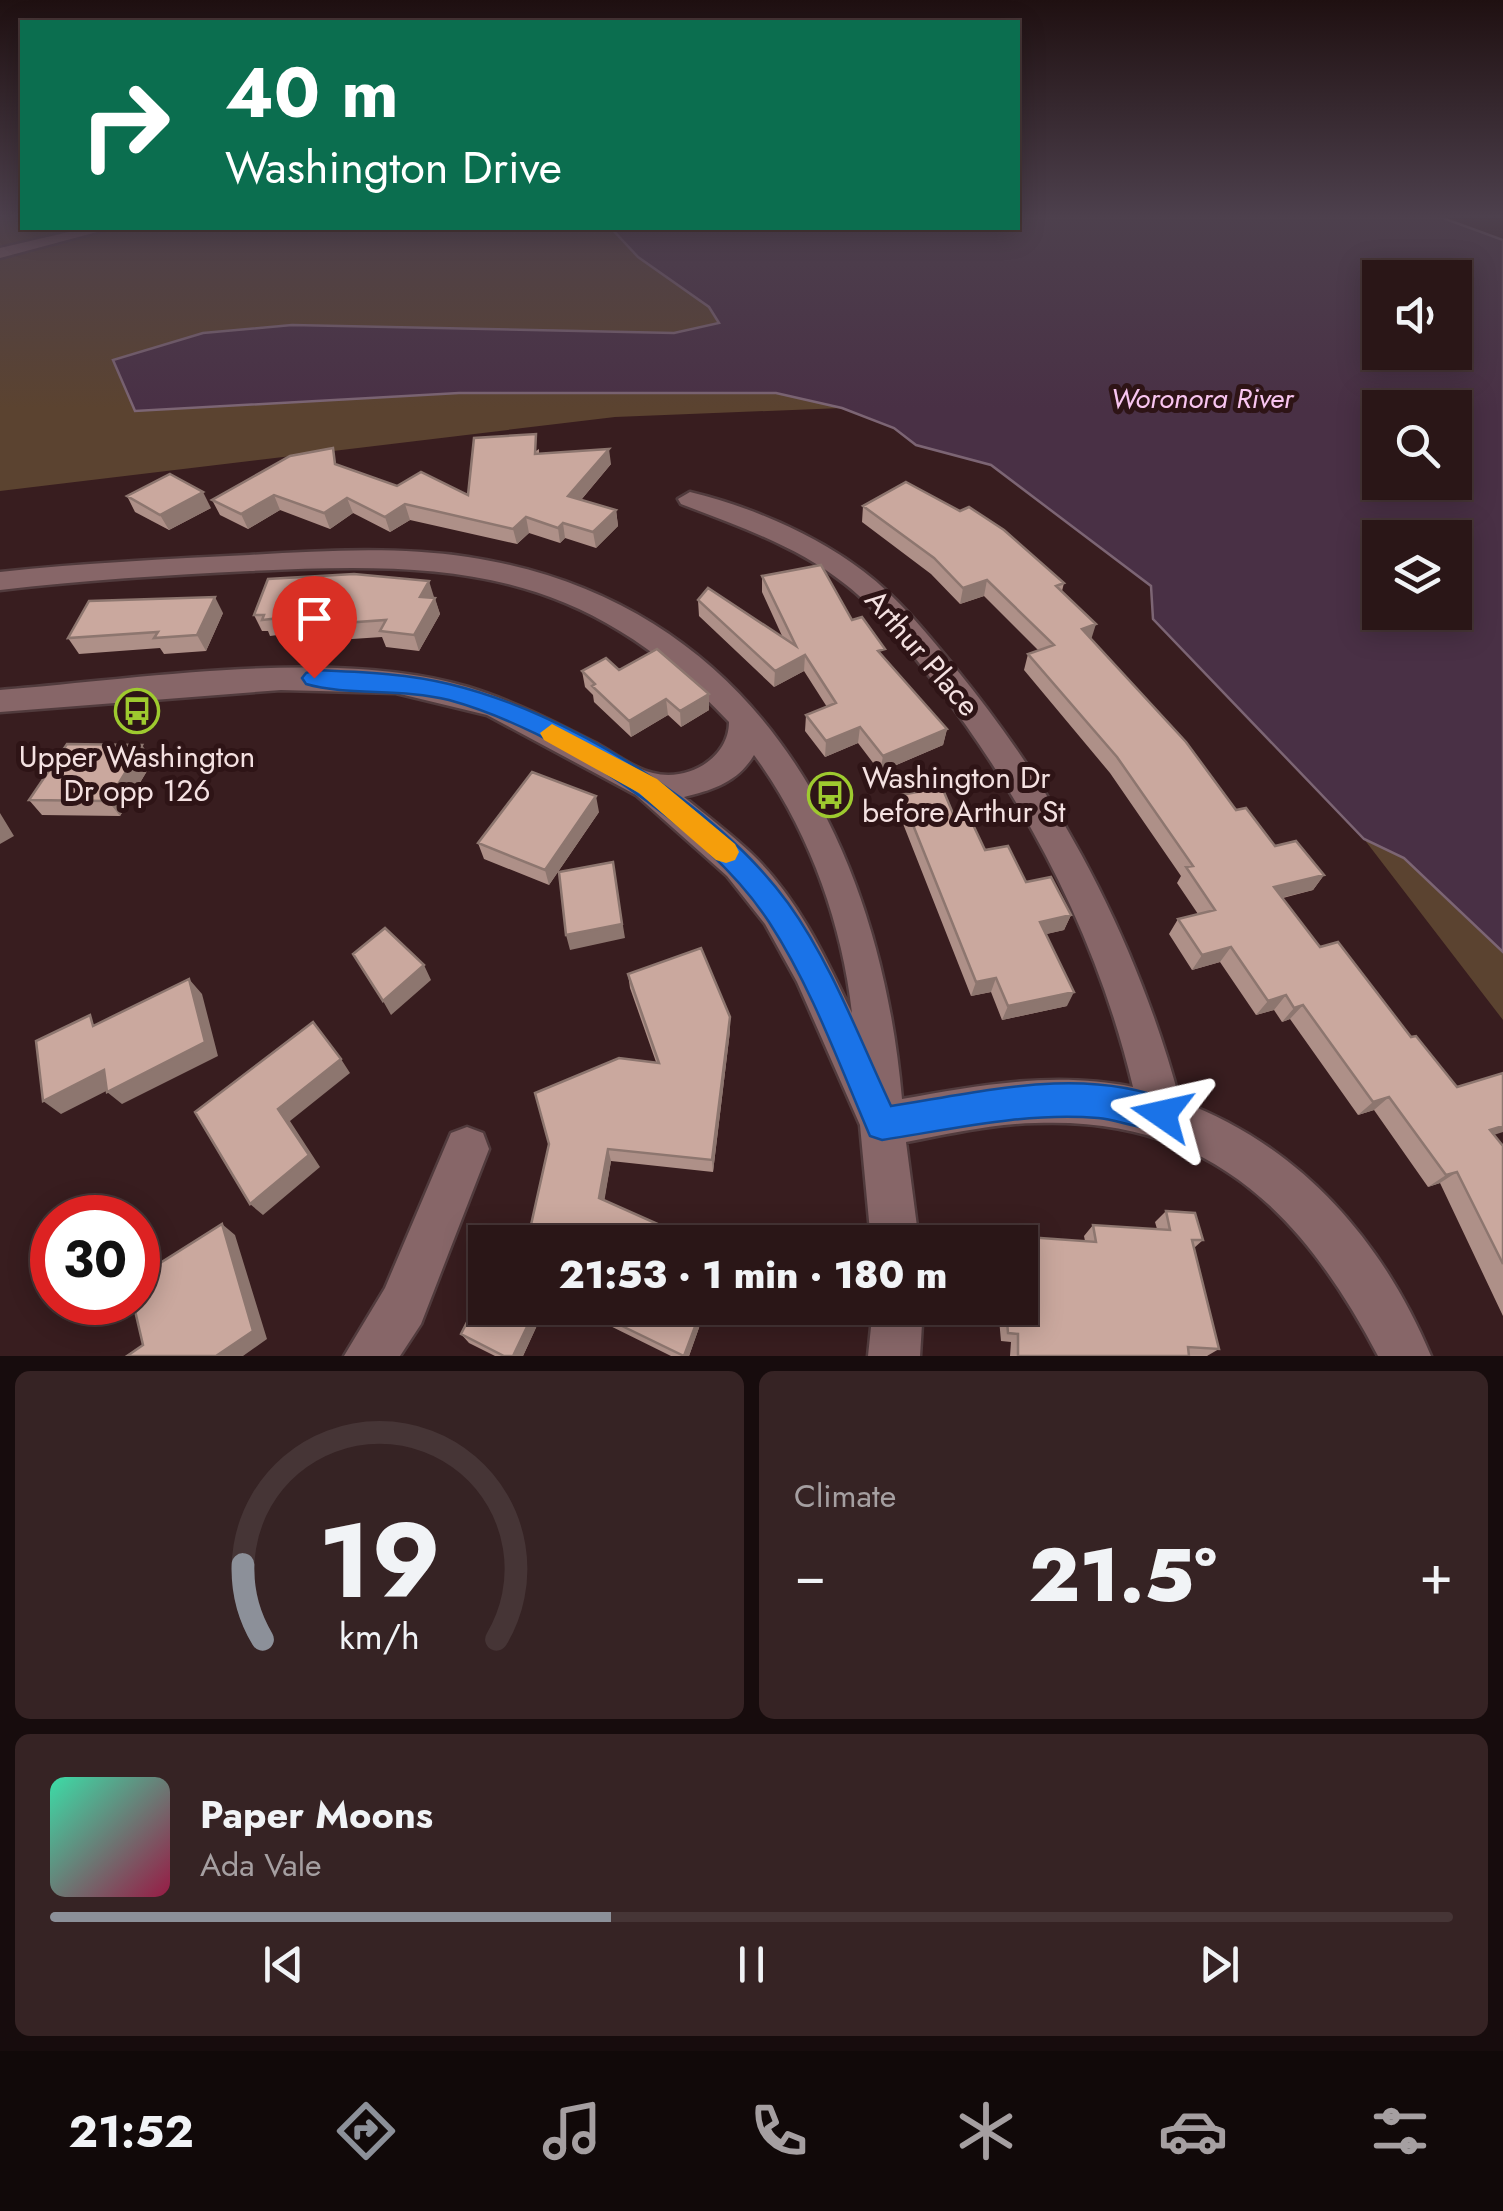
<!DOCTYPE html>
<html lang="en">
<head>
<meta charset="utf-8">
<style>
  :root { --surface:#2a1617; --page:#362324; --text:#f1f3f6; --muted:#a59fa1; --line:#463536; --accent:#8c9099 }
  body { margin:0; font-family:Jost,sans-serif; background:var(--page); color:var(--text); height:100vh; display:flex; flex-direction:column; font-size:38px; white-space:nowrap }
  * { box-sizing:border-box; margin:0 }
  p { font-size:32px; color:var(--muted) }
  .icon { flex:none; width:55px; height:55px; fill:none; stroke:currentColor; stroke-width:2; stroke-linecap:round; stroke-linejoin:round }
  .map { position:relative; height:1356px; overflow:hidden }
  .panel { display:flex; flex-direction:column; gap:15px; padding:15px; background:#170c0d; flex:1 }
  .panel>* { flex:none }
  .hud { position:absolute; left:20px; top:20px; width:1000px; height:210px; border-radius:0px; box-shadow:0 5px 25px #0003,0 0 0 2px var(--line); background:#0b6e4f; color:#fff; overflow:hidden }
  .controls { position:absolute; left:1362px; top:260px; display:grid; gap:20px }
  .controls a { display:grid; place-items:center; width:110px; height:110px; border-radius:0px; background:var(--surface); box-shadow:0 5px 25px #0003,0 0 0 2px var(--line); font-size:50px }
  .speed { position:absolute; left:30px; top:1195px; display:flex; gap:20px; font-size:50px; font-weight:700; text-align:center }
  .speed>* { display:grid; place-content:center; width:130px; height:130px; border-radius:50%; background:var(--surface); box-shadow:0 5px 25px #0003,0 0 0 2px var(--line); line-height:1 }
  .speed .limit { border:15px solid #d22; background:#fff; color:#111 }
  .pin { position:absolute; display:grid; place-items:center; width:85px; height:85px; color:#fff; margin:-102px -42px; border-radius:50% 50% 50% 0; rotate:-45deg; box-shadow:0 0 10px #0007 }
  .pin .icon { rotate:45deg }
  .me { position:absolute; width:110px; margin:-55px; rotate:281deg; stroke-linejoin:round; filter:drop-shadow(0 0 8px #0008) }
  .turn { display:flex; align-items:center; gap:35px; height:210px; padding:0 40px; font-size:45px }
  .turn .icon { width:130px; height:130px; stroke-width:2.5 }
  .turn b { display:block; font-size:70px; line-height:85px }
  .big { font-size:75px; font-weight:800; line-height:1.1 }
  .panel .widget { flex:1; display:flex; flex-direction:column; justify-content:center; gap:15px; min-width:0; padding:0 35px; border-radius:15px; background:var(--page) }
  .panel .dial { align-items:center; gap:0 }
  .dial svg { height:260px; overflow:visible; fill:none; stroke:var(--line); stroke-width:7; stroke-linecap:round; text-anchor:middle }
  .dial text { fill:var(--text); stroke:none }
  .song { display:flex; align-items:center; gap:30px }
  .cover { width:120px; height:120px; border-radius:15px; background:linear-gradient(135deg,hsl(160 70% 55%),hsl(340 70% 35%)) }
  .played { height:10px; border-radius:5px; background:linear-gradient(90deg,var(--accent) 40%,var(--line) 40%) }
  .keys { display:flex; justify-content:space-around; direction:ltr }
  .heat { display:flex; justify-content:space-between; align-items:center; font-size:55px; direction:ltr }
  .panel .tiles { flex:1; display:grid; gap:15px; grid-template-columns:1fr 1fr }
  .widget:last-child { grid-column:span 2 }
  .trip { position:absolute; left:468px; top:1225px; width:570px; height:100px; border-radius:0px; background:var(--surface); box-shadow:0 5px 25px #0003,0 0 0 2px var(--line); font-weight:800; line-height:100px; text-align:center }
  .dock { display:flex; height:160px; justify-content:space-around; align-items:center; background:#110909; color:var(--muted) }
  .dock .icon { width:70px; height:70px }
  .dock .on { color:var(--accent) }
  .dock b { font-size:45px; color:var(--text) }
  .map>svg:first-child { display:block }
</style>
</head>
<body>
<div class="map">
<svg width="1503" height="1356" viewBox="0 0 1503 1356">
  <rect width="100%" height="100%" fill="#381d1f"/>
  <path fill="#5b4330" d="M0,218H22V228H611L638,257L709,307L719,323L674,333L292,325L203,333L136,411L459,393H776L842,408L615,417L0,491Z
    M1364,839L1404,858L1503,952V1020Z"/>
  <path fill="#493045" stroke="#7c6574" stroke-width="2.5" fill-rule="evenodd" d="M1018,218H1443L1503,240V952L1404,858L1364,839L1153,619L1151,586L991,465L916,445L894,428L842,408L776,393H459L135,411L113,360L203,333L292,325L674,333L719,323L709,307L638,257L611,228H1018ZM1380,278H1455V352H1380ZM1380,408H1455V482H1380ZM1380,538H1455V612H1380Z"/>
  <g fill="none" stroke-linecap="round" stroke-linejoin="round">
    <defs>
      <path id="minor" d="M86,228H112L0,258V248Z
        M690,492C749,506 814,534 863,571C899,598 928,635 957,670C1061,798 1137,941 1180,1101C1299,1145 1382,1239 1431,1356H1378C1302,1212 1208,1116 1035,1123C992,1124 949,1134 906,1142L919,1242H871L860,1125L797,982L765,924L727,876L636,795L487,715L396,693L281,690L0,712V690C140,679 335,647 468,687C514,701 556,723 599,745C615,754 635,769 653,773C688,782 729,758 729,722C583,567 451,561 250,571C167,575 83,580 0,590V572C83,563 166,559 249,555C322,551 395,546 468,557C750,600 879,835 902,1099C980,1085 1055,1071 1133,1087C1098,940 1029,806 937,686C909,650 881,612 845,584C797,546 738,526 681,504L678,499ZM754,755C808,828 842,922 852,1013C825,956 797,897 751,853C730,833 707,816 684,797C713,790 738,782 754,755Z
        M467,1127L483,1133L489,1149L421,1324L400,1356H344L385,1288L451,1133Z
        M873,1308H923L920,1356H868Z"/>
    </defs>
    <use href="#minor" stroke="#513b3d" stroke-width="5"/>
    <use href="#minor" fill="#876668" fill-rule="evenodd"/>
  </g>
  <path fill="#ae9088" d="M539,449V453L611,464L581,500L616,510L618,526L596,548L565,538L560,543L529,533L517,544L410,520L390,532L353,513L330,529L280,510L248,529L220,515L212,500L339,466L397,486L468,495Z
    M127,496L211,508L169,530L135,512Z
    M863,506L1064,583L1062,591L1091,639L1236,810L1275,846L1324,875L1313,890L1283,898L1320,947L1411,1037L1503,1146V1316L1440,1183L1428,1187L1374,1110L1358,1115L1290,1019L1282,1022L1274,1010L1256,1015L1220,962L1192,970L1169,934L1178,919L1198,914L1177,883L1181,876L1110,773L1024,670L1028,654L1039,651L984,596L960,604L931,574L862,522Z
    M762,576L852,620L947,729L943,745L880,772L858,743L825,757L805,731L806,715L827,707L804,671L774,687L699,616L698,600L783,638L762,592Z
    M434,597L440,614L419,651L386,647L382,637L307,642L305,637L286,638L285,634L270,636L268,631H262L254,615Z
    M223,613L206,651L164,654L160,648L79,654L68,638Z
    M619,670L709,710L681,727L668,715L631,737L594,702L593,695L585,687L582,671Z
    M153,761L120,816L42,815L29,800Z
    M901,795L954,816L985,850L1071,915L1064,930L1046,934L1067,1006L1002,1020L991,992L971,996L898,811Z
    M599,812L549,885L484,859L478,843Z
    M628,974L730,1031L713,1172L611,1161L604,1200L698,1242H604L537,1236L531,1225L656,1062L630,988Z
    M1166,1211L1203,1240L1194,1248L1219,1349L1207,1356H1010L1011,1342L1001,1341L998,1308H1020V1242H993L998,1235L1085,1241L1084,1236L1093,1225L1157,1229L1155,1222Z
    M485,1308H545L523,1356H495L469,1343L461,1334Z
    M579,1308H706L689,1356H671L582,1312Z"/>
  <path fill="#8d766f" d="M609,449L611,464L571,512L568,496Z
    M203,492L211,508L169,530L160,515Z
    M274,495L280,510L248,529L241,514Z
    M347,498L353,513L330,529L324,513Z
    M405,504L410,520L390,532L385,517Z
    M616,510L618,526L596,548L593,532Z
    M526,517L529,533L517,544L513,529Z
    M563,523L565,538L560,543L558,528Z
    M987,580L984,596L960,604L963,588Z
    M429,581L434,597L425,613L420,597Z
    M215,597L223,613L206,651L197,635Z
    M435,598L440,614L419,651L414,635Z
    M1096,624L1091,640L1082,629Z
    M805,655L804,671L774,687L775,671Z
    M709,694V710L681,727L680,711Z
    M666,699L668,715L631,737L629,721Z
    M860,727L858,743L825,757L826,741Z
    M947,729L943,745L880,772L883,756Z
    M142,745L153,761L120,816L108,801Z
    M596,796L599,812L549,885L545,870Z
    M0,813L14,836L0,844Z
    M1324,875L1313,890L1264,902L1274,887Z
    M615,877L625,938L570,950L566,935Z
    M1071,915L1064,930L1034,937L1040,922Z
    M1231,947L1220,962L1192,970L1202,955Z
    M424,965L431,980L391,1015L383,1001Z
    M996,978L991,992L971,996L976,982Z
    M189,979L202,994L218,1056L122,1104L107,1092Z
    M1074,992L1067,1006L1002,1020L1008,1006Z
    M1286,995L1274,1010L1256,1015L1268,1001Z
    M1303,1005L1290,1019L1282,1022L1294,1008Z
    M730,1017V1031L713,1172L712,1160Z
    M341,1059L350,1073L290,1121L320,1167L263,1215L250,1204L278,1109Z
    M104,1070L120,1084L61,1114L43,1101Z
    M1389,1097L1374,1110L1358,1115L1373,1102Z
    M1503,1126V1132L1472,1142L1490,1130Z
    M608,1149L611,1161L603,1209L599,1198Z
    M1457,1172L1440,1183L1428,1187L1446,1175Z
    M222,1224L235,1235L267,1339L243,1356H216Z
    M536,1308H545L523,1356H513Z
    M702,1308H706L689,1356H684Z"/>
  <path fill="#caa89e" stroke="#8d766f" stroke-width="2.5" d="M536,434L535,454L609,449L568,496L616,510L593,532L563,523L558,528L526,517L513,529L405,504L385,517L347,498L324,513L274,495L241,514L212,500L290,456L333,448L335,464L397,486L421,472L468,495L474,438Z
    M170,474L203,492L160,515L127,496Z
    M906,482L960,511L969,507L1004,530L1064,583L1056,586L1096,624L1082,629L1186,742L1236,810L1246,808L1275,846L1296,841L1324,875L1274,887L1320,947L1338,942L1411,1037L1416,1036L1457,1087L1503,1073V1126L1490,1130L1503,1146V1264L1457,1172L1446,1175L1389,1097L1373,1102L1303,1005L1294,1008L1286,995L1268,1001L1231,947L1202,955L1178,919L1215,910L1186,867L1193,866L1117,757L1028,654L1054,645L987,580L963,588L934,558L863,506Z
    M821,565L852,620L862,617L885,649L878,651L947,729L883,756L860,727L826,741L806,715L836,703L805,655L775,671L698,600L708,588L796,646L762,576Z
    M354,574L429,581L420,597L435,598L414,635L380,631L386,620L300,626L302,621L279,622L280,618L262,620L264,615H254L268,579Z
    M215,597L197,635L154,638L158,632L68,638L89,601Z
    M657,649L709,694L680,711L666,699L629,721L592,686L595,684L582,671L606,658L619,670Z
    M67,744L142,745L108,801L29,800Z
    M532,772L596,796L545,870L478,843Z
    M938,788L944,792L954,816L968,814L985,850L1008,846L1026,882L1051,877L1071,915L1040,922L1074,992L1008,1006L996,978L976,982L901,795Z
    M613,862L622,924L566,935L559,872Z
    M385,928L424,965L383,1001L353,954Z
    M701,948L730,1017L712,1160L608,1149L599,1198L698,1242H604L609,1232L531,1225L549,1144L535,1093L619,1058L659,1063L628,974Z
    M189,979L205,1042L107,1092L104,1070L43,1101L36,1041L90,1015L93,1026Z
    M313,1022L341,1059L278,1109L309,1155L250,1204L195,1112Z
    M1166,1211L1195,1213L1203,1240H1192L1219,1349L1188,1347L1189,1356H1018V1334L1008,1333L1006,1308H1020V1242H998V1235L1096,1242L1093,1225L1170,1230Z
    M222,1224L253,1331L216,1356H127L143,1345L133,1302H138V1277Z
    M485,1287V1308H536L513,1356H504L461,1334Z
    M585,1308H702L684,1356Z"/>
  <linearGradient id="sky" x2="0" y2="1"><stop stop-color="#1f1011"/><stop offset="0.53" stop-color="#4d404d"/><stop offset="1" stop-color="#4d404d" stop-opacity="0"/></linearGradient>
  <rect width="1503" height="408" fill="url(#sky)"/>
  <path fill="#1a73e8" stroke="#114b97" stroke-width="2.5" d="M314,670C360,672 405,673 449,684C567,712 716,804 788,903C832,964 859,1038 891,1106C981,1092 1085,1065 1173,1102L1178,1114L1173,1125C1150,1135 1122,1120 1098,1118C1025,1112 953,1129 882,1140L870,1136C839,1064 812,988 769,922C707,827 558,730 449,700C402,688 347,696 306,684L302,678L306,673Z"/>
  <path fill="#f59e0b" d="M552,724L657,779L735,844L739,852L735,860L726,863L716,860L639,793L544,740L540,733Z"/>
  <defs>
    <symbol id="bus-ring" viewBox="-11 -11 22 22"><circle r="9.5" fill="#2e1416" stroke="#9eca2f" stroke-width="1.5"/><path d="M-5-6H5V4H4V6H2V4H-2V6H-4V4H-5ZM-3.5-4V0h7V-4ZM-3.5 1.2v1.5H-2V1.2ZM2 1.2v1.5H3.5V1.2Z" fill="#9eca2f"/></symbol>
  </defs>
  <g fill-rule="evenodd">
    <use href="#bus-ring" x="112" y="686" width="50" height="50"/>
    <use href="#bus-ring" x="805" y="770" width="50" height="50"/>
  </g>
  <g text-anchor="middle" stroke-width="10" stroke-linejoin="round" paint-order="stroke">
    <g font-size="28" font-style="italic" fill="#f9c5f0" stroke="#2e1416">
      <text x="1202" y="408">Woronora River</text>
    </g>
    <g font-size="30" fill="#f4e1e1" stroke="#2e1416">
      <text transform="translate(922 653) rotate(49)" y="10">Arthur Place</text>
    </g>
    <g font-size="30" fill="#f4e1e1" stroke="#2e1416">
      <text x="137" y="767">Upper Washington<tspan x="137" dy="34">Dr opp 126</tspan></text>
      <text x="862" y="788" text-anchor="start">Washington Dr<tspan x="862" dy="34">before Arthur St</tspan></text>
    </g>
  </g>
</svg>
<div class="controls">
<a><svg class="icon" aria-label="sound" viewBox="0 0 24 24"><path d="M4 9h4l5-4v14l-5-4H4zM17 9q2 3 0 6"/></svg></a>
<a><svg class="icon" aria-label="search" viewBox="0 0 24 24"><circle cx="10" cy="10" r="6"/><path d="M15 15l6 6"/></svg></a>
<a><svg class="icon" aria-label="layers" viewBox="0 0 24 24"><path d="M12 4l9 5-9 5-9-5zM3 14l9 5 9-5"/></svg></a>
</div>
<div class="speed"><div class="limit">30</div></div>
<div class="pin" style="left:314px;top:678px;background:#d93025"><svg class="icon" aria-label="arrive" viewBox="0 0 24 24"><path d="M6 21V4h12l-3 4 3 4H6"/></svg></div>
<svg class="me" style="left:1162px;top:1114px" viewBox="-20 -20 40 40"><path d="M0-17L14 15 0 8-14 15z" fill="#1a73e8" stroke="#fff" stroke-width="4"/></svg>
<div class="trip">21:53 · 1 min · 180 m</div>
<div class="hud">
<div class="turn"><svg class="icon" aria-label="right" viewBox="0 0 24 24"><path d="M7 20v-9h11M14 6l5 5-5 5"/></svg><div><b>40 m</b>Washington Drive</div></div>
</div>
</div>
<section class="panel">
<div class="tiles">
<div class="widget dial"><svg viewBox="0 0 100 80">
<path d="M14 69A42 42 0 1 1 86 69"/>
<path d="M14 69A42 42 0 0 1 8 46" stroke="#8c9099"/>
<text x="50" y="56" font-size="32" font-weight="700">19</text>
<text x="50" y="72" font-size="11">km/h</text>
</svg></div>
<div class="widget"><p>Climate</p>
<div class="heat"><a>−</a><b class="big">21.5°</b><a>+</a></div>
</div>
<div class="widget">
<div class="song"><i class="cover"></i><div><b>Paper Moons</b><p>Ada Vale</p></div></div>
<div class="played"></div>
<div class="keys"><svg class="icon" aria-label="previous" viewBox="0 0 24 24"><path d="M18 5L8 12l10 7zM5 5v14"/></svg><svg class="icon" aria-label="pause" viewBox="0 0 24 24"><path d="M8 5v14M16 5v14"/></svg><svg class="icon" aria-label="next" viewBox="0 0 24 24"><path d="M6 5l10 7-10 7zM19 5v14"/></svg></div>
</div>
</div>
</section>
<nav class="dock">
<b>21:52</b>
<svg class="icon on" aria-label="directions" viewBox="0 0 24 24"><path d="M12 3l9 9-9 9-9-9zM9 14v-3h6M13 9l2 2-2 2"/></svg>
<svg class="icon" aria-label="music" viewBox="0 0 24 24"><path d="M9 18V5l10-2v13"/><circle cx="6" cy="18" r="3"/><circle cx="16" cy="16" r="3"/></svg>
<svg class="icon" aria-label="phone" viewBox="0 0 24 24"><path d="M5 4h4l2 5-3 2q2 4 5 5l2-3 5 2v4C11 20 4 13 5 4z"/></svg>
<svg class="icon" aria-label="climate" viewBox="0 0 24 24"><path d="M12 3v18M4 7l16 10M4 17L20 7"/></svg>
<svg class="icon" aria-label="car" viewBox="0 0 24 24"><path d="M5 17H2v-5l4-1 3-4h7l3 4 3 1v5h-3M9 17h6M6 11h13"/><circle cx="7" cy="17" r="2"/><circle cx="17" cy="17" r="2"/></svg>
<svg class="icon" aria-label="filters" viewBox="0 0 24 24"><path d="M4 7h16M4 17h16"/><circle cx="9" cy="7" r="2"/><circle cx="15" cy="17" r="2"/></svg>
</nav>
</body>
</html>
